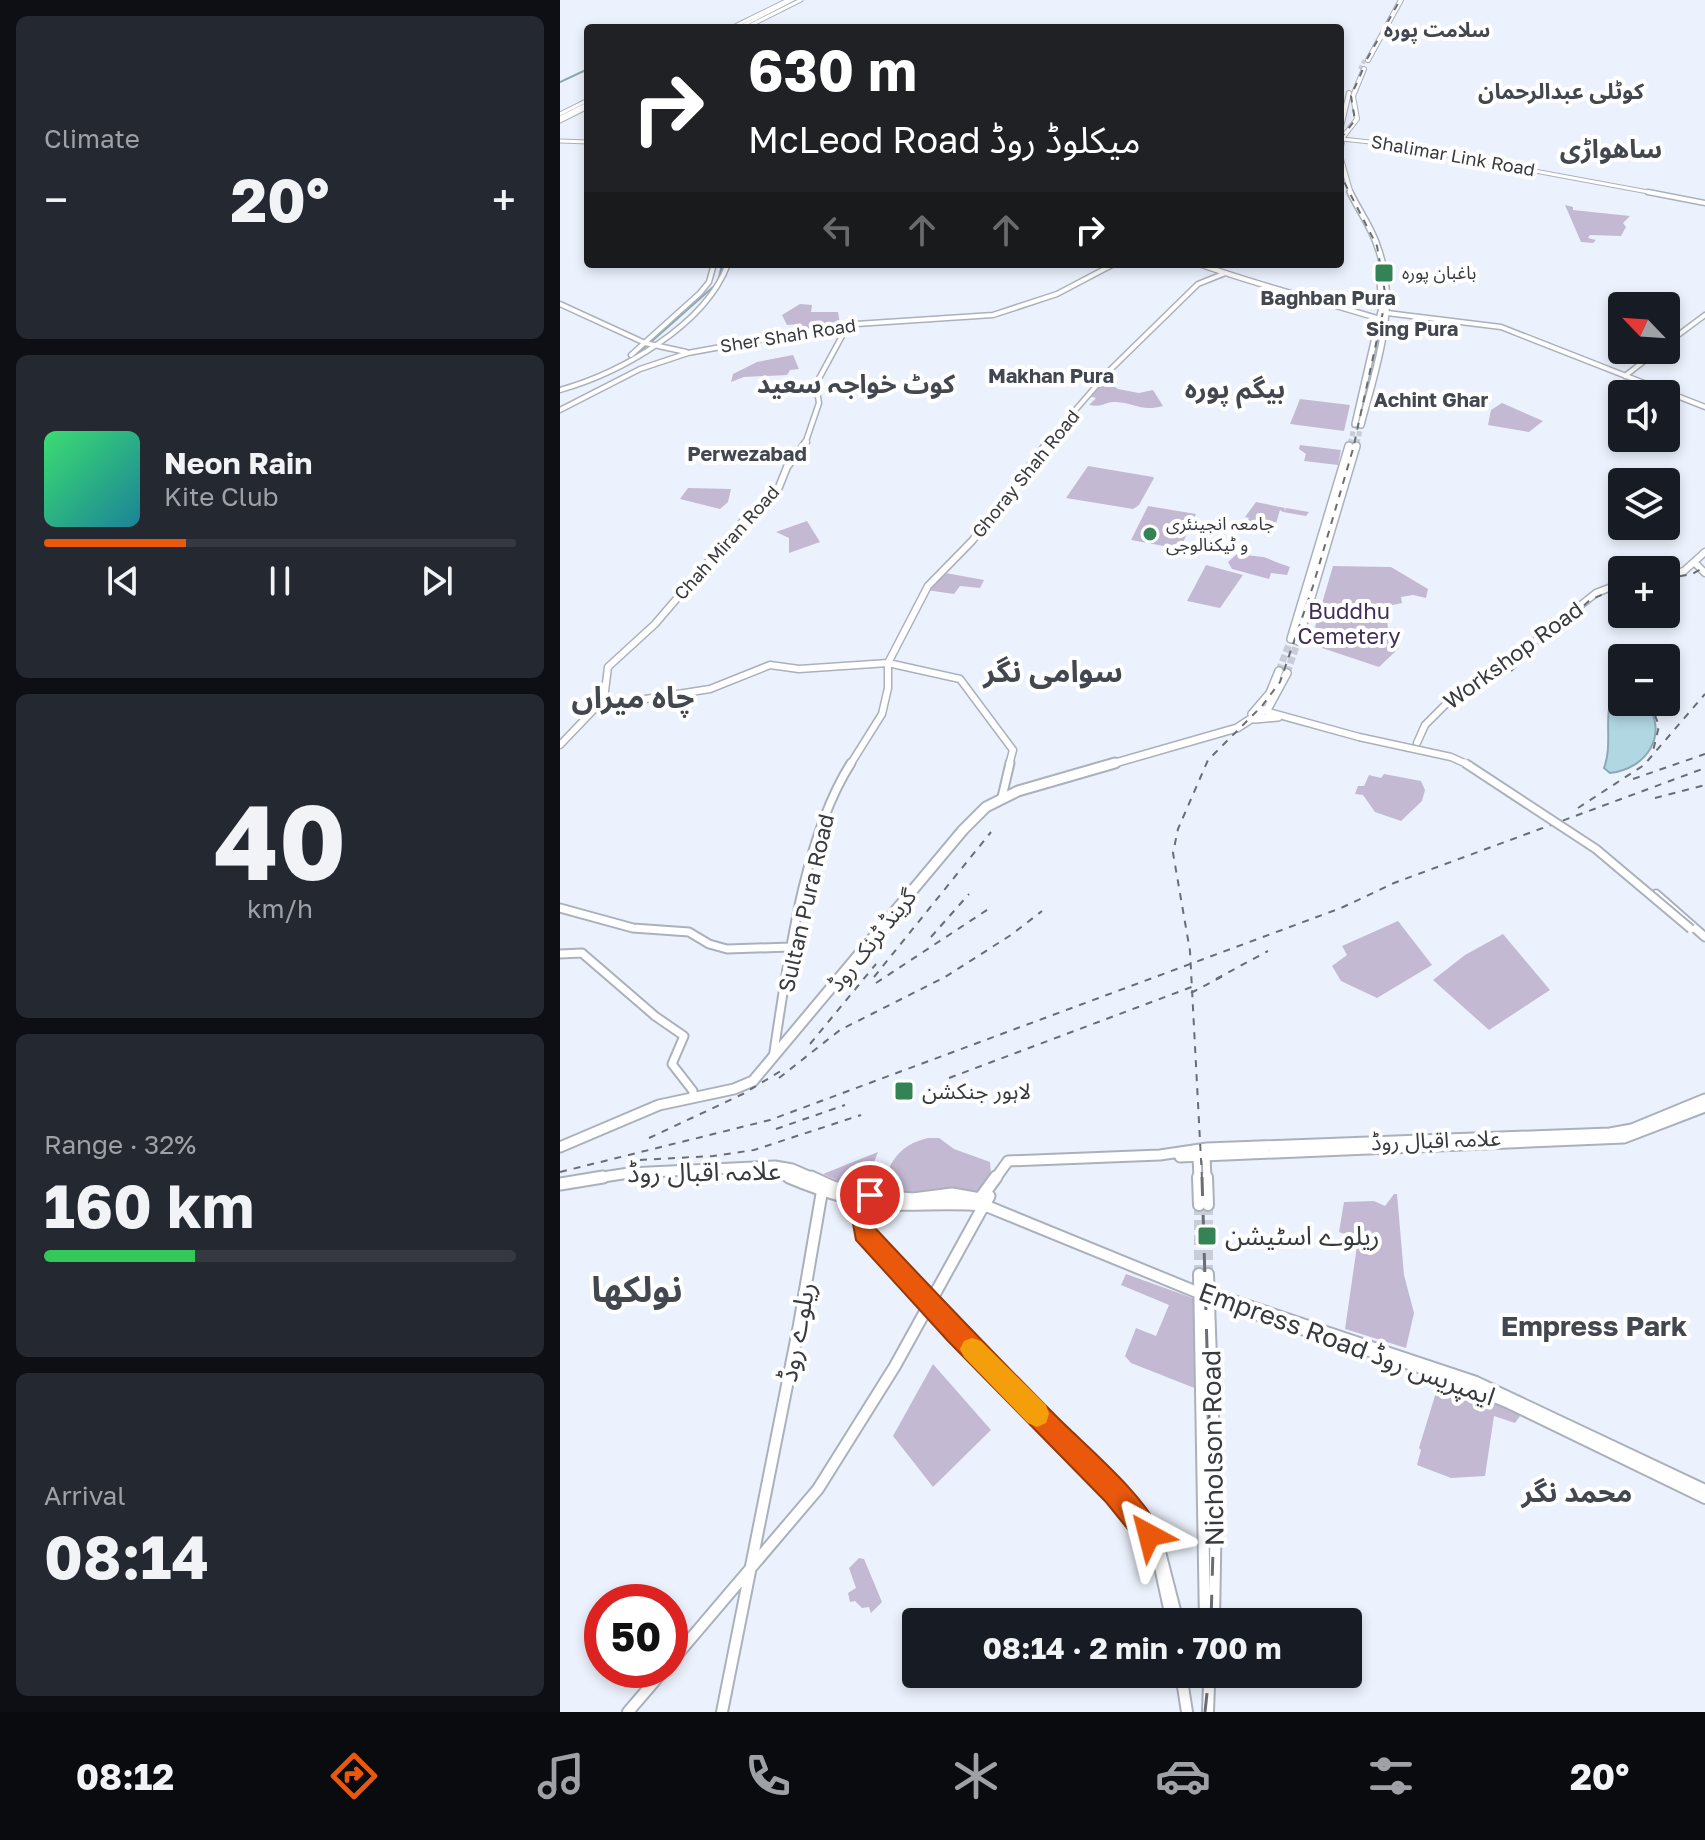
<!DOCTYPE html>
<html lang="en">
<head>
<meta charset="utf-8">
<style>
  :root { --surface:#171b24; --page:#242831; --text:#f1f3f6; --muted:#9ea1a6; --line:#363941; --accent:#ea580c }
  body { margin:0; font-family:"Golos Text","Noto Sans Arabic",sans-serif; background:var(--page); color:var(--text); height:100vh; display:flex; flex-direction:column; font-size:30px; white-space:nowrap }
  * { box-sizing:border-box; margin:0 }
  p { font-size:26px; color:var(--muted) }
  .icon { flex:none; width:44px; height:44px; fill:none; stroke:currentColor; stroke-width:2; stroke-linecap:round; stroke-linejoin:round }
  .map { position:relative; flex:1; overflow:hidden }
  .panel { display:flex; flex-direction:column; gap:16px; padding:16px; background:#0d0f14; width:560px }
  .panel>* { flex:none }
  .hud { position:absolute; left:24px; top:24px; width:760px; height:244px; border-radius:8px; box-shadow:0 4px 12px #0003; background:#202124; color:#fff; overflow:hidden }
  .needle { width:52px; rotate:295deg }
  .fabs { position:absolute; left:1048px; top:292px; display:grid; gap:16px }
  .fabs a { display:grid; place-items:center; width:72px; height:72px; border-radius:8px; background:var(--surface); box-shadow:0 4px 12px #0003; font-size:40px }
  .speed { position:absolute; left:24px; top:1584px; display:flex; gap:16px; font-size:40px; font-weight:700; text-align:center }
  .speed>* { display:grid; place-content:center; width:104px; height:104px; border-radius:50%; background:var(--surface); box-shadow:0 4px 12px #0003; line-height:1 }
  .speed .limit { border:12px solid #d22; background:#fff; color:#111 }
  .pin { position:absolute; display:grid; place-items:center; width:68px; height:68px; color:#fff; margin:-34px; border:4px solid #fff; border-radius:50%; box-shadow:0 2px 8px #0007 }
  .me { position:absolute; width:88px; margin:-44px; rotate:322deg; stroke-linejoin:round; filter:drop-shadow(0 0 6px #0008) }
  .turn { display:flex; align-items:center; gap:28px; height:168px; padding:0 32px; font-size:36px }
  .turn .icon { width:104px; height:104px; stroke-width:2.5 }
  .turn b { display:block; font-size:56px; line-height:68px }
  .lanes { display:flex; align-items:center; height:76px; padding:0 32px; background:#0003; justify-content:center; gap:40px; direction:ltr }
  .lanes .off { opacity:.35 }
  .big { font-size:60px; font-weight:700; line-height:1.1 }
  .panel .tile { flex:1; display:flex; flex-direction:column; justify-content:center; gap:12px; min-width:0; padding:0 28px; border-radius:12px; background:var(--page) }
  .panel .dial { align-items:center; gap:0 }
  .dial b { font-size:104px; line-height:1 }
  .song { display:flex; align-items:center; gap:24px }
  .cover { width:96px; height:96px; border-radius:12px; background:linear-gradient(135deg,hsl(140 70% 55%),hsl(190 70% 35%)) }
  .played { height:8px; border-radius:4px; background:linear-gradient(90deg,var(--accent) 30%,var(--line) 30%) }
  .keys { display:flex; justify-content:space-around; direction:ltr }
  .heat { display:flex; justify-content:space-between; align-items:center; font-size:44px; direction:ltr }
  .charge { height:12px; border-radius:6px; background:linear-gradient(90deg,#34c759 32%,var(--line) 0) }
  .trip { position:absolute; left:342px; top:1608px; width:460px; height:80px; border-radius:8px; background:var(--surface); box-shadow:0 4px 12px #0003; font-weight:700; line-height:80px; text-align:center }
  .menu { display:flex; height:128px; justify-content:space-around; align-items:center; background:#090b0e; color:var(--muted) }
  .menu .icon { width:56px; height:56px }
  .menu .on { color:var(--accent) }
  .menu b { font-size:36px; color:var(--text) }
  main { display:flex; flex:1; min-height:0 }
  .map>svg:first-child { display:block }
</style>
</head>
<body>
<main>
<section class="panel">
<div class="tile"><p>Climate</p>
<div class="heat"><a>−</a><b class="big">20°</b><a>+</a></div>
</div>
<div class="tile">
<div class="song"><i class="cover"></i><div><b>Neon Rain</b><p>Kite Club</p></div></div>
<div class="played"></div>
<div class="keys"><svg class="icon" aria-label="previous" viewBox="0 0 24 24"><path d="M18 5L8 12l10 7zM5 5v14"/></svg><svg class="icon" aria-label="pause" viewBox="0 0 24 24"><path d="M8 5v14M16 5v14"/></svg><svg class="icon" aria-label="next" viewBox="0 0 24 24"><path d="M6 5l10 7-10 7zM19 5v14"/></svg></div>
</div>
<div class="tile dial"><b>40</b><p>km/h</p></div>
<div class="tile"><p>Range · 32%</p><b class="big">160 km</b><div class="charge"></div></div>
<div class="tile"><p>Arrival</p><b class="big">08:14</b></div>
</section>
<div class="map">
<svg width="1145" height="1712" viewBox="0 0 1145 1712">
  <rect width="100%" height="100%" fill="#ecf2fd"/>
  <path fill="#c3b9d2" d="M1005,205L1013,207V210L1070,216L1063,223L1066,227L1061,236L1030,235L1028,238L1036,240L1033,243L1021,242Z
    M240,304L252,305L251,312H278L280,324L242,330L240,324L227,325L222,315Z
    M233,355L239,369L230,370L227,375L184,377L171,382L173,374L197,362Z
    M558,382L555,387L558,389L579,393L593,390L603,406C581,412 575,403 556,402C545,401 543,408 529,405L536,398L529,396L540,383Z
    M740,399L790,405L784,431L730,424Z
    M942,403L983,421L969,432L928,425L931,410Z
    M740,445L781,450L778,465L744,461L746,454L739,449Z
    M528,466L593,477L594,478L579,505L573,509L506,498Z
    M128,488L171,489L168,502L160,509L120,499Z
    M696,502L725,508L724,512L726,508L749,512L746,516L723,512L720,510L715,527L687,522L689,518L685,517Z
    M588,506L636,514L620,549L571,540Z
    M247,521L260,542L229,553V538L216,532Z
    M646,565L683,575L660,608L627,601Z
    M773,566L831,567L868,589L866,598L853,595L841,597L842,603L818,608L819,615H826L831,647L839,648L819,667L753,645L757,629L755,627Z
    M380,572L424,580L420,588L400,586L394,594L366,590Z
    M824,774L861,781L865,790L862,801L841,821L815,812L803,795L795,794L798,786H804L809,775L821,778Z
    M838,921L872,965L817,998L781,981L772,966L787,955L782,946Z
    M943,934L990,990L929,1030L873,980L905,955Z
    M368,1138H379L394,1149L430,1162L431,1173L418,1193C387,1183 352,1202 321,1190C329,1163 338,1145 368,1138Z
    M834,1194H837L844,1275L854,1313L846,1348L785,1329L798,1239L779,1232L784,1202L814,1201L825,1206Z
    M566,1274L641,1301L642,1391L571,1363L565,1356L576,1328L596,1336L609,1305L561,1285Z
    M373,1364L431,1430L373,1487L333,1436Z
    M881,1376L968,1405L955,1423L934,1416L925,1476L891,1478L857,1465L861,1450L859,1448Z
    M299,1558L304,1559L322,1602L311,1613L309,1607L302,1608L295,1601L290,1602L288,1593L296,1588L289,1568Z"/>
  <path fill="#c3b7d5" d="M678,553C685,555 694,556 703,557C710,559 721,564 730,567L727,575L711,573L709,579L672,569L668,562Z
    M318,1152L306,1182L295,1180L289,1186L263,1174Z"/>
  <path fill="#b1d7e3" stroke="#8ca8b2" stroke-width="2" d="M1056,688H1062V702H1086C1110,735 1086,769 1050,773L1044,768C1054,742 1041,713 1056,688Z"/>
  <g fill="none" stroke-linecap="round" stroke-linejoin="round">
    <path stroke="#8ca8b2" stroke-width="2" d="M0,82L28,69
      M159,278L162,264
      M74,357L153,287
      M0,388L10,385"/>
    <path stroke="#c8cdd7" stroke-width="10" stroke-dasharray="10 5" stroke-linecap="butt" d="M639,1205V1274
      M648,1205V1274"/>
    <path stroke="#c8cdd7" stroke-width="4" stroke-dasharray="4 2" stroke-linecap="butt" d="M800,69L805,59"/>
    <path stroke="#c8cdd7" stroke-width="5" stroke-dasharray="5 3" stroke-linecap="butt" d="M790,444L795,424
      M797,444L801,425"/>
    <path stroke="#c8cdd7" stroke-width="7" stroke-dasharray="7 3" stroke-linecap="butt" d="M789,446L790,442
      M796,446L797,442
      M719,671L731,639
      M727,673L738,641"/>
    <defs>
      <path id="secondary-far4" d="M171,28L228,0
        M185,28L241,0
        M0,114L28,100
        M0,121L28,107
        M782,139L829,144L1099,194
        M0,141L28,142"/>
      <path id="secondary-far3" d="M1088,192L1145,203
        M639,264C700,286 762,301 823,320
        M0,304L85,343L126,352
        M827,313L941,327L1145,407
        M1106,344L1145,315
        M71,355L140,293L149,282L154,264
        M1065,376L1098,350
        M0,390C60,373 145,326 168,264
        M0,410L80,369L128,353L281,325L433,315L497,294L554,264
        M245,444L259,403L256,384L282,336L281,325
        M486,444L550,370L638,284L663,274"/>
      <path id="secondary-far2" d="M1134,562L1145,573
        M1106,576L1124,571L1145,552
        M41,703L47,705L150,689L210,665L239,669L328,663L400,679L453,750L449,765
        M701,710L799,737
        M857,743L865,725L885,705L963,651L1036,593L1062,583
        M0,745L44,699L48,667L95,624L184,520L217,492L227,467L246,442
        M290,765L322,714L328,688V663L368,586L412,541L488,442"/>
      <path id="secondary-far1" d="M442,797L450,763
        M1096,894L1145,937
        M0,908L73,928L129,932L149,944L167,949L230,947
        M0,954L22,953L95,1016L124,1036L112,1064L133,1091V1096
        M213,1058C227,968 242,840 291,763
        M637,1155L638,1179
        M646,1155L647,1179"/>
      <path id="secondary" d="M638,1177L639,1205
        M647,1177L648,1205
        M309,1199L305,1216L308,1231L580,1513L600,1552L618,1622
        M303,1229L373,1305
        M639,1274L645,1622
        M648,1274L656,1502L654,1622
        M646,1292L916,1382L1145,1490
        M381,1314L554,1492
        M590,1539L600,1567L612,1622
        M110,1663L258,1489L335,1366L424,1205L671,1306L874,1372L949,1403L1145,1498
        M621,1674L627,1712
        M637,1674L649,1685L648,1712
        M68,1712L104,1670
        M162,1712L239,1325L262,1191"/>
      <path id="primary-far4" d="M808,60L841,0
        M780,131L789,93
        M781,147L783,137L797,119L793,96L804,69
        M781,159L791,194"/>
      <path id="primary-far3" d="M790,192C799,211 812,228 818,248C839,306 816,368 801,425
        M795,424L822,307L819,268"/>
      <path id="primary-far2" d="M731,639L789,446
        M738,641L796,446
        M692,714L710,693L719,671
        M695,719L718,717
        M548,765L677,728L708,708L727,673"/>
      <path id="primary-far1" d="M0,1147L99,1105L174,1089L193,1081L403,830L426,807L458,791L555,763
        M620,1157L1064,1138L1145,1107
        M180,1173L224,1175L234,1179
        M30,1179L69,1173L215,1166L232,1169L255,1179
        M435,1179L448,1161L600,1155L647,1148L1050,1133L1072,1129L1145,1099"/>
      <path id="primary" d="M229,1177C262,1191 295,1202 331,1204C362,1205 393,1202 424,1205L429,1196
        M251,1177L273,1187L307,1195L353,1199L392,1194L420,1199L436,1177
        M0,1184L43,1177"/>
      <path id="highway" d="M230,0H235L181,28H175Z
        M28,102V106L0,120V116Z"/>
    </defs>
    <use href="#secondary-far4" stroke="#abb1bb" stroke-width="5"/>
    <use href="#secondary-far3" stroke="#abb1bb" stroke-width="7"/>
    <use href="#secondary-far2" stroke="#abb1bb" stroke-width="9"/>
    <use href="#secondary-far1" stroke="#abb1bb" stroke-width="11"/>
    <use href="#secondary" stroke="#abb1bb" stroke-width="14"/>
    <use href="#primary-far4" stroke="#abb1bb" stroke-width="6"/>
    <use href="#primary-far3" stroke="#abb1bb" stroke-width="8"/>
    <use href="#primary-far2" stroke="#abb1bb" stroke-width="10"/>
    <use href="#primary-far1" stroke="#abb1bb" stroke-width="13"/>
    <use href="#primary" stroke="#abb1bb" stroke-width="15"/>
    <use href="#highway" stroke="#abb1bb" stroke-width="4"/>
    <use href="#secondary-far4" stroke="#fff" stroke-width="3"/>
    <use href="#secondary-far3" stroke="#fff" stroke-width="4"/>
    <use href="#secondary-far2" stroke="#fff" stroke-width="6"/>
    <use href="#secondary-far1" stroke="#fff" stroke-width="7"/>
    <use href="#secondary" stroke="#fff" stroke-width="10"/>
    <use href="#primary-far4" stroke="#fff" stroke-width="4"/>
    <use href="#primary-far3" stroke="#fff" stroke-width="5"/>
    <use href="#primary-far2" stroke="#fff" stroke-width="7"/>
    <use href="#primary-far1" stroke="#fff" stroke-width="9"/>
    <use href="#primary" stroke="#fff" stroke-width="11"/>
    <use href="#highway" fill="#fff" fill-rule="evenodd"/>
    <path stroke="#6a6e74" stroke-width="2" stroke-dasharray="7 7" stroke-linecap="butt" d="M807,59L840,0
      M780,139L795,120L791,96L803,69
      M1106,579L1132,574L1145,567
      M951,671L1030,600L1062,586
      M1090,702L1099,726L1093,751
      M1073,779L1145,754
      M1095,798L1145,785
      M1018,808L1084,765L1145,694
      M371,937L409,894
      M314,977L431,832
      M656,979L708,951
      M316,983L433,906
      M631,993L665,975
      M250,1044L316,964
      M219,1078L280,1030L385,977L451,935L482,911
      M389,1078L637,985
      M216,1129L285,1105
      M89,1138L183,1094L224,1069
      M80,1160L153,1156L194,1150L301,1115
      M0,1172L210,1120L781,908L834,883L1145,768
      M642,1179L630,951L613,853L618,829L648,760L702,706L720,682L753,586L793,449L826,298L817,246L780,174"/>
    <path stroke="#6a6e74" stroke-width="3" stroke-dasharray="19 19" stroke-linecap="butt" d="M642,1177L653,1550L651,1622
      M645,1712L649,1674"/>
    <defs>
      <path id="secondary-bridge-far1" d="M799,737L891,757L909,765"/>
      <path id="secondary-bridge" d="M905,763L1036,849L1131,929"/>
    </defs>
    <use href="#secondary-bridge-far1" stroke="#abb1bb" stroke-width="9" stroke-linecap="butt"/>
    <use href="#secondary-bridge" stroke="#abb1bb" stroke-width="11" stroke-linecap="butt"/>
    <use href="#secondary-bridge-far1" stroke="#fff" stroke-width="6"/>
    <use href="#secondary-bridge" stroke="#fff" stroke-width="7"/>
  </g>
  <path fill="#ea580c" stroke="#983908" stroke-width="2" d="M307,1185L318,1188L321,1195L313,1213L315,1228C375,1292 435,1355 497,1417C528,1448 586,1496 602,1535L598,1544L589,1548L580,1544L546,1502L388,1341L296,1240L291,1213L299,1188Z"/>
  <path fill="#f59e0b" d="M412,1338L421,1341L486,1405L489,1414L486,1423L477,1427L468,1423L404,1357L400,1349L404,1341Z"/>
  <g fill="#338354" stroke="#fff" stroke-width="3">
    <rect x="814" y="263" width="20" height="20" rx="4"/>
    <circle cx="590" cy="534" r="8"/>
    <rect x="334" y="1081" width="20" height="20" rx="4"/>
    <rect x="637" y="1226" width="20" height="20" rx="4"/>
  </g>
  <g text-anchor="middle" stroke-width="8" stroke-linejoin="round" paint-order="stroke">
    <g font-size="18" fill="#373a3e" stroke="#fff">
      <text transform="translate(893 156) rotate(10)" y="6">Shalimar Link Road</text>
      <text transform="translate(228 336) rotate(-9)" y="6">Sher Shah Road</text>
      <text transform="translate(466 474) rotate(-51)" y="6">Ghoray Shah Road</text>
      <text transform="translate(167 543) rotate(-48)" y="6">Chah Miran Road</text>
    </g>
    <g font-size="18" fill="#373a3e" stroke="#fff" text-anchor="start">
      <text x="842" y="279">باغبان پورہ</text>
      <text x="606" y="530">جامعہ انجینئری<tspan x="606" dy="21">و ٹیکنالوجی</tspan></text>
    </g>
    <g font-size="20" font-weight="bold" fill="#424750" stroke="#fff">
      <text x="877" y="37">سلامت پورہ</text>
      <text x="768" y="305">Baghban Pura</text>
      <text x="852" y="336">Sing Pura</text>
      <text x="491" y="383">Makhan Pura</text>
      <text x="871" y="407">Achint Ghar</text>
      <text x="187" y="461">Perwezabad</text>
    </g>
    <g font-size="22" font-weight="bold" fill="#424750" stroke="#fff">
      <text x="1001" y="99">کوٹلی عبدالرحمان</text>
    </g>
    <g font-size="22" fill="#422f59" stroke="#fff">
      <text x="789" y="619">Buddhu<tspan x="789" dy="25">Cemetery</tspan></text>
    </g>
    <g font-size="22" fill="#373a3e" stroke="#fff">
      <text transform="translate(953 655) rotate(-36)" y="8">Workshop Road</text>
      <text transform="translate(246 903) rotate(-77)" y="8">Sultan Pura Road</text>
      <text transform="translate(312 940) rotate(-51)" y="8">گرینڈ ٹرنک روڈ</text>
      <text transform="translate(876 1140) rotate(-2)" y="8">علامہ اقبال روڈ</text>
    </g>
    <g font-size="22" fill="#373a3e" stroke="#fff" text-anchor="start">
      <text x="362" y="1099">لاہور جنکشن</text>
    </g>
    <g font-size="26" font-weight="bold" fill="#424750" stroke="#fff">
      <text x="1051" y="158">ساھواڑی</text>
      <text x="296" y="393">کوٹ خواجہ سعید</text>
      <text x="675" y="398">بیگم پورہ</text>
    </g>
    <g font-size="26" fill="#373a3e" stroke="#fff">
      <text transform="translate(144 1172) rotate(-1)" y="9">علامہ اقبال روڈ</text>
      <text transform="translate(237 1332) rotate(-79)" y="9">ریلوے روڈ</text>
      <text transform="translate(787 1344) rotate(20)" y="9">Empress Road ایمپریس روڈ</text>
      <text transform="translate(653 1448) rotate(-91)" y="9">Nicholson Road</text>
    </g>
    <g font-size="26" fill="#373a3e" stroke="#fff" text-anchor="start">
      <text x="665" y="1245">ریلوے اسٹیشن</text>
    </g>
    <g font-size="28" font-weight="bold" fill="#424750" stroke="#fff">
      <text x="1034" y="1336">Empress Park</text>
      <text x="1017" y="1502">محمد نگر</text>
    </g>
    <g font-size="30" font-weight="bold" fill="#424750" stroke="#fff">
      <text x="493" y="682">سوامی نگر</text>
      <text x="73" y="708">چاہ میراں</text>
    </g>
    <g font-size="36" font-weight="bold" fill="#424750" stroke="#fff">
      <text x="77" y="1302">نولکھا</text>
    </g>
  </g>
</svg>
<div class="fabs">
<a><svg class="needle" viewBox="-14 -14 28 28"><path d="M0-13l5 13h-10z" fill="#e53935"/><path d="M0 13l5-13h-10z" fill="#9ea1a6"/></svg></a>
<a><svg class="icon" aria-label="sound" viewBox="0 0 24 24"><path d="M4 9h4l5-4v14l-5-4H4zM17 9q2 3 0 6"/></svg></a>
<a><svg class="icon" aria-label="layers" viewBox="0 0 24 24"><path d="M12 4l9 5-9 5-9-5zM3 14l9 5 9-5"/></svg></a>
<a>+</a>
<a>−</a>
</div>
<div class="speed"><div class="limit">50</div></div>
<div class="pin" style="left:310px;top:1195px;background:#d93025"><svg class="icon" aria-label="arrive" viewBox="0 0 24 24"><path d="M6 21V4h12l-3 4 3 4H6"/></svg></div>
<svg class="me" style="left:589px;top:1535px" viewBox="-20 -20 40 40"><path d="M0-17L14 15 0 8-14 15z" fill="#ea580c" stroke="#fff" stroke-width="4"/></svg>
<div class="trip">08:14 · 2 min · 700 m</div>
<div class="hud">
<div class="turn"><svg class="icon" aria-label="right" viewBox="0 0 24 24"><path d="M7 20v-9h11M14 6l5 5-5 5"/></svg><div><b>630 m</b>McLeod Road میکلوڈ روڈ</div></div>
<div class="lanes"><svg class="icon off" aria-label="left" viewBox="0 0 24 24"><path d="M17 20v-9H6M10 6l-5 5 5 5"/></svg><svg class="icon off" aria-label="ahead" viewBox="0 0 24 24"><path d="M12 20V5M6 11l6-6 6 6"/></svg><svg class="icon off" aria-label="ahead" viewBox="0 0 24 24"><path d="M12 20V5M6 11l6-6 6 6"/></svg><svg class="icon" aria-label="right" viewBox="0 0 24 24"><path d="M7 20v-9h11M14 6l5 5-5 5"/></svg></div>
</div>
</div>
</main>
<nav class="menu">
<b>08:12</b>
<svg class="icon on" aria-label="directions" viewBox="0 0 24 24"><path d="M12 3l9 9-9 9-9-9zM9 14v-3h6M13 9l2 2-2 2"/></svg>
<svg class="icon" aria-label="music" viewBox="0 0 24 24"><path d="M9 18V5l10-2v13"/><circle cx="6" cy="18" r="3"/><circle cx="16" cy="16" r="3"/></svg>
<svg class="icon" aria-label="phone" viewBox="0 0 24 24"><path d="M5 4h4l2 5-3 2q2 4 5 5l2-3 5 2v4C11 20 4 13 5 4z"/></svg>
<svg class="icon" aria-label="climate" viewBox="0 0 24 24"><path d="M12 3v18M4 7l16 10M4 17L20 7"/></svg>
<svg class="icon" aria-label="car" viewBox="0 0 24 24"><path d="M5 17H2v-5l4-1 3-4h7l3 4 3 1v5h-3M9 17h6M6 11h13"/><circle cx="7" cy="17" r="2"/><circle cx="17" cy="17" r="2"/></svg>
<svg class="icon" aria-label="filters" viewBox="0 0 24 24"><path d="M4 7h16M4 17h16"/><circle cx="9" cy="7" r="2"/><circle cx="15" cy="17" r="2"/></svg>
<b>20°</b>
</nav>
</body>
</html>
